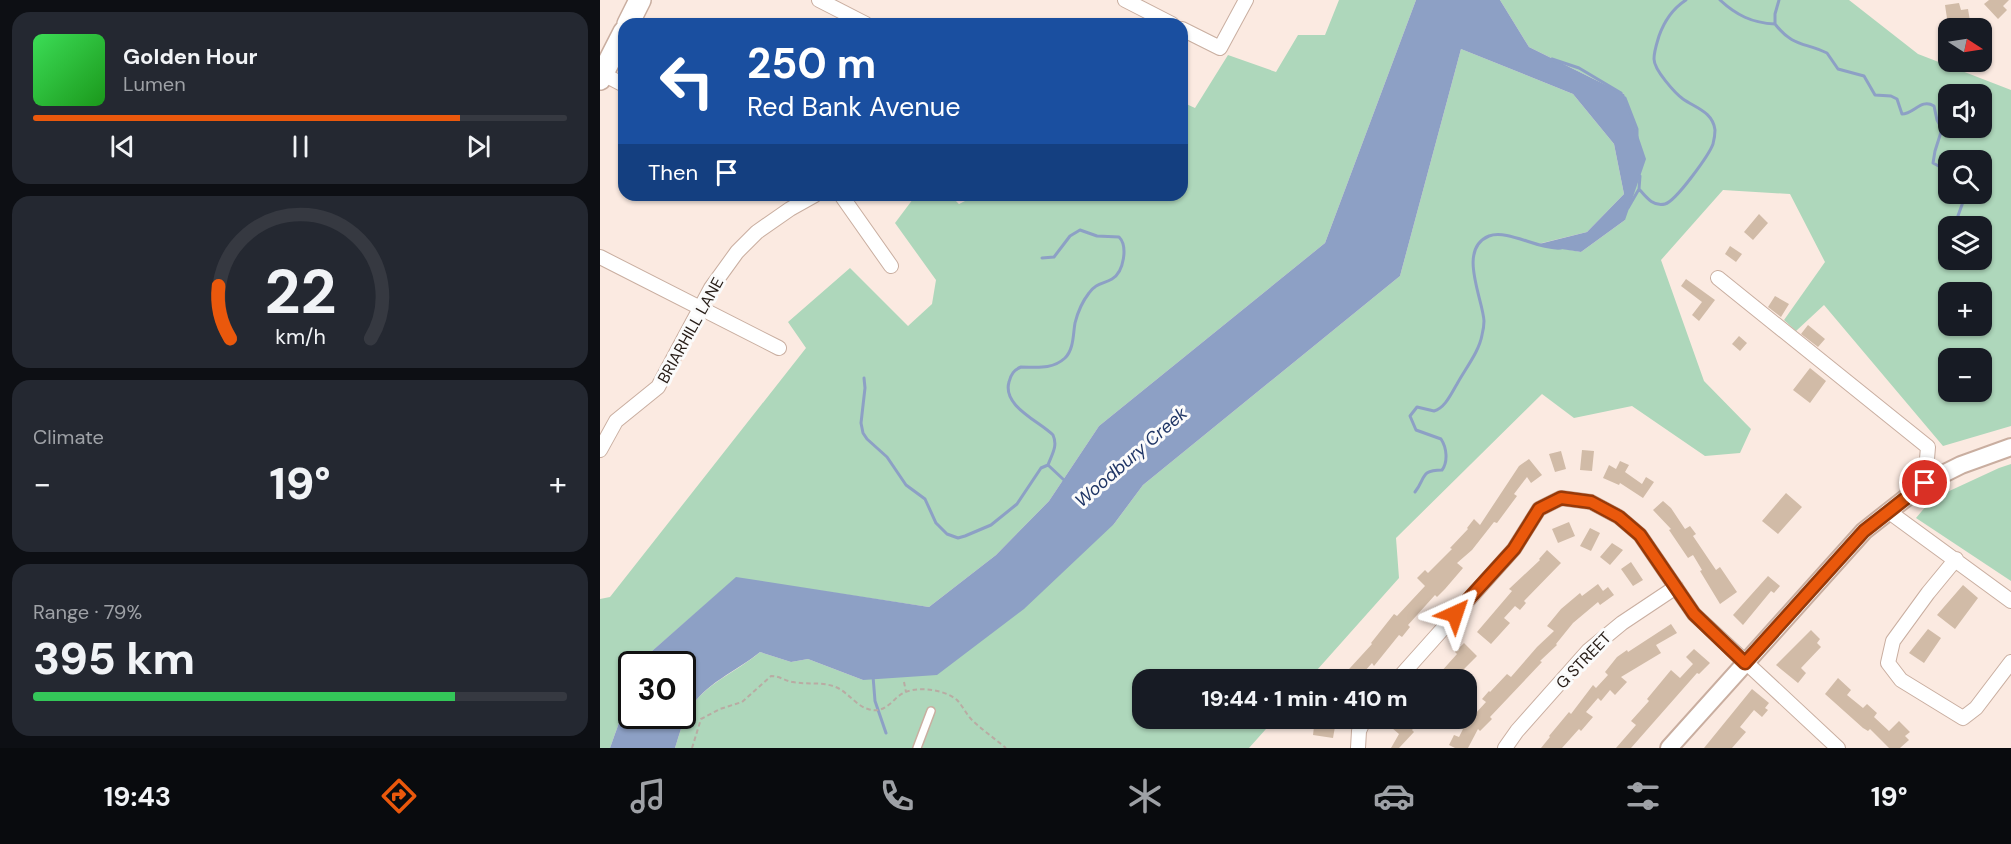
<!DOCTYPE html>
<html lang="en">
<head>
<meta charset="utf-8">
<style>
  :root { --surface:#171b24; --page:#242831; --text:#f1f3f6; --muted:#9ea1a6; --line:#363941; --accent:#ea580c }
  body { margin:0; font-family:"DM Sans",sans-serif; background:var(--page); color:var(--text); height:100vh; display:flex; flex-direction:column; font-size:22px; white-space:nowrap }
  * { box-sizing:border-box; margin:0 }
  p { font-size:20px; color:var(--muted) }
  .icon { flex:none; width:33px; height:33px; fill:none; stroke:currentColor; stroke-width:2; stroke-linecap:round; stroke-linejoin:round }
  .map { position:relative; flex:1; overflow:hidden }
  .sheet { display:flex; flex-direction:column; gap:12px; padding:12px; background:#0d0f14; width:600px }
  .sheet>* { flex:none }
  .hud { position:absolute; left:18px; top:18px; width:570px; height:183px; border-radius:18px; box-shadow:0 2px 4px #0004; background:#1a4fa0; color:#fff; overflow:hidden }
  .needle { width:39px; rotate:102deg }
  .fabs { position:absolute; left:1338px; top:18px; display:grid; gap:12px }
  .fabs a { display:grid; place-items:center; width:54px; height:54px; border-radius:12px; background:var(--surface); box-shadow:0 2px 4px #0004; font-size:30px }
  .speed { position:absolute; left:18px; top:651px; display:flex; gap:12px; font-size:30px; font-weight:700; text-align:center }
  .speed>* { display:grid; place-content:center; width:78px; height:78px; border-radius:50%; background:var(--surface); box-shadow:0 2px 4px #0004; line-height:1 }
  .speed .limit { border:3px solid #111; border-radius:9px; background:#fff; color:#111 }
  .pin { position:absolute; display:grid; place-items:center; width:51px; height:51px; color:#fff; margin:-26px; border:3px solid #fff; border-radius:50%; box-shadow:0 2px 6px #0007 }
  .me { position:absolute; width:66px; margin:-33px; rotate:42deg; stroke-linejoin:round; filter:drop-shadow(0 0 4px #0008) }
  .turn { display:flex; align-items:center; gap:21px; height:126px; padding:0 30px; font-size:27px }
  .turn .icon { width:78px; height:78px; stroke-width:2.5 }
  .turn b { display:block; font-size:42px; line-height:51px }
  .then { display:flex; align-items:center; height:57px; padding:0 30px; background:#0003; gap:12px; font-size:22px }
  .big { font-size:45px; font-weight:800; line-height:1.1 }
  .sheet .widget { flex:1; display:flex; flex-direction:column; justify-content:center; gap:9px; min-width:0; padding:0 21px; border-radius:18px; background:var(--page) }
  .sheet .dial { align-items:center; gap:0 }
  .dial svg { height:156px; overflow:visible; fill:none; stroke:var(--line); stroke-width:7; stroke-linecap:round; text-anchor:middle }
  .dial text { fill:var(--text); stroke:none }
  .song { display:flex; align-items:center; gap:18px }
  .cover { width:72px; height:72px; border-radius:9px; background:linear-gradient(135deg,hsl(130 70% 55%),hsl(120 70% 35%)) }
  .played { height:6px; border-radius:3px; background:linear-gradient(90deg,var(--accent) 80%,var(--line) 80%) }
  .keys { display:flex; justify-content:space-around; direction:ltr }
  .heat { display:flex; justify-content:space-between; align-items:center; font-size:33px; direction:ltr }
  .charge { height:9px; border-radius:4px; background:linear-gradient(90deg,#34c759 79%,var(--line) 0) }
  .trip { position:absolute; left:532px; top:669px; width:345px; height:60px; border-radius:18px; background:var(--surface); box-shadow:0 2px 4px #0004; font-weight:800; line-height:60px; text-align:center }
  .tabs { display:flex; height:96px; justify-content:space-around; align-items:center; background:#090b0e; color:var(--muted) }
  .tabs .icon { width:42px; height:42px }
  .tabs .selected { color:var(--accent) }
  .tabs b { font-size:27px; color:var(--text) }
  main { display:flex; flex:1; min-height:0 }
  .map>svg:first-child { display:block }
</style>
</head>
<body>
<main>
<section class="sheet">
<div class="widget">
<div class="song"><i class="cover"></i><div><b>Golden Hour</b><p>Lumen</p></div></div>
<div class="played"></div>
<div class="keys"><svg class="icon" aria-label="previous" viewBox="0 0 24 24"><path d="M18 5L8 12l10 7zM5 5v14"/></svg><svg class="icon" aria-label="pause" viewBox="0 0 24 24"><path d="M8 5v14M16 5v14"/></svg><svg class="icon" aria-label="next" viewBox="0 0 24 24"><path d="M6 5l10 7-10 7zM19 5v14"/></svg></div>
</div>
<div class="widget dial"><svg viewBox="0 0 100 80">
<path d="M14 69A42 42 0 1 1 86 69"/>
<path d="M14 69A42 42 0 0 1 8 42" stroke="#ea580c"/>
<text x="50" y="56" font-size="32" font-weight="700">22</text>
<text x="50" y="72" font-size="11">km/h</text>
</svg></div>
<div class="widget"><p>Climate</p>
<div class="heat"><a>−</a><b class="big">19°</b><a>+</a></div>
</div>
<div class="widget"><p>Range · 79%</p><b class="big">395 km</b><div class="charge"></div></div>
</section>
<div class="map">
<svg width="1411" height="748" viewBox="0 0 1411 748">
  <rect width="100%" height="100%" fill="#fbeae1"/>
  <path fill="#aed7bb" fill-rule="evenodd" d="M739,0H816L725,243L499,426L449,501L396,555L329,607L136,578L43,659L41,664H32L31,689L10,748H0V599L10,597L206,348L188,322L250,268L308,326L332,304L336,280L295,223L316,195H350L359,204L377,195H582V102L595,108L628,55L676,72L698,35H725Z
    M900,0H1249L1318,54L1411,90V426L1343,446L1224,305L1196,331L1184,320L1225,262L1190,194L1123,190L1061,260L1104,381L1151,429L1140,453L1105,456L1032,406L974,418L942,394L796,538L799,578L709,679L543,680V718L675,719L649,748H75C79,736 82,723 88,712C103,684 137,672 160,652L191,662L208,659L263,680L514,524L543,485L800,276L861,49L973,94L1014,144L1024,194L987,232L938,244L981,252L1025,220L1024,94L929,47ZM1348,94H1382V128H1348ZM1348,160H1382V194H1348ZM1348,226H1382V260H1348ZM1348,292H1382V326H1348ZM1348,358H1382V392H1348Z
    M1411,464V581L1316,518L1332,499L1399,468Z"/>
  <path fill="#8da0c5" d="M816,0H900L929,47L1024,94L1046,159L1025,220L981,252L935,245L987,232L1024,194L1014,144L973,94L861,49L800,276L543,485L514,524L424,609L337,675L263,680L208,659L191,662L160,652C137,671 103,684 88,712C82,723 79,736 75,748H10L31,689L32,716H82V664H41L43,659L136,577L329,607L396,555L449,501L499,426L725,243Z"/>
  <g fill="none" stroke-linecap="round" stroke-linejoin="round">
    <path stroke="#8da0c5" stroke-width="3" d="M1120,0C1136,15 1152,23 1175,24
      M1179,0L1175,14V24C1193,47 1204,42 1227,53L1238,69L1264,76L1275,95L1291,96L1297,99L1302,114C1314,114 1321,98 1334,106L1337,120L1342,129L1335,151L1333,163L1346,170L1348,181
      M952,59L979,68L1021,93
      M1025,98L1037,129V139
      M1039,189C1046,197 1053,207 1065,204C1076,201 1109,155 1113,144C1114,140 1115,134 1115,130C1113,112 1096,108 1083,99C1075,93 1054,70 1054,59C1054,51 1057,43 1059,36C1064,22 1072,9 1086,0
      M1028,208L1039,189L1040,176
      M1355,224L1363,202L1362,194
      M264,378L265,388L261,423L263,433L267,439L287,457L306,485L325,499L336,523L347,534L358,538L365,536L391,525L417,504L441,468L448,465C452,454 458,446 453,435C439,421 402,406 409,382C411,374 414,370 421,367C436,367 452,370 465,358C474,349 473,334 475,323C478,311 482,302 489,293C496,283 503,284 512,279C524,272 528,246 519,237L497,236L480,230L470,236L454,257L442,258
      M448,465L464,480
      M815,492C826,478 820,470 842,470C848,462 847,448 841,439L816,430L810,416L817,407L834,411C845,408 851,394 857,384C865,369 879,352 882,335C883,331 884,326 884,321C883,299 857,249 889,236C908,229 939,250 961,248
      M273,676L275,701L286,733"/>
  </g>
  <path fill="#d1bba7" d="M1389,0H1409L1403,6L1407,10L1398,19L1384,4Z
    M1359,3L1361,10L1368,9L1370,21L1348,25L1345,5Z
    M1159,214L1168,223L1153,240L1144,232Z
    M1130,246L1142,254L1136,262L1125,254Z
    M1086,279L1115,300L1099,321L1092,315L1102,302L1081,286Z
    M1175,296L1189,304L1181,317L1168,307Z
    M1208,325L1225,339L1218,347L1201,334Z
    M1139,336L1147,343L1140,351L1132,344Z
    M1210,368L1226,381L1210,403L1193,390Z
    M982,450L994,451L992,471L980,470Z
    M961,451L966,469L955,472L949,454Z
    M929,459L942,475L931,483L927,477L914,494L917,496L897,523L894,522L872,550L857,563L863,568L845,589L837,597L835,595L808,625L810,627L802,637L799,635L774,666L772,663L757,680H739L772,644L771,643L794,614L797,616L825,586L817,578L825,570L828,573L852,549L850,548L868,529L867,528L874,519L880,525L919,466Z
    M1020,461L1029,465L1025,472L1042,484L1046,477L1054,482L1043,498L1020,483L1019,485L1003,478L1009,465L1016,469Z
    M1186,493L1202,507L1178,534L1162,521Z
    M1063,501L1071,508L1085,529L1090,526L1096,534L1093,536L1116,570L1120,567L1137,592L1120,604L1100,571L1102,570L1093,555L1088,558L1069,530L1071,529L1053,510Z
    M969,522L975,536L958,543L952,529Z
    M990,528L1000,533L991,551L980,546Z
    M1012,543L1023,550L1010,565L1000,557Z
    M947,550L961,563L924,601L926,603L920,610L915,606L904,618L910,623L891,644L877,632L912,591L909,589L940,560L939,559Z
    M1031,562L1043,580L1033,586L1021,569Z
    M1168,576L1180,586L1174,593L1171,591L1143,625L1133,615Z
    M998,584L1003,591L1008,587L1014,595L1000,605L998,602L973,623L956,644L957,645L940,661L942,662L890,717L892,719L880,731L878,729L868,748H855L849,745L854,735L859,737L865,725L886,702L882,699L889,691L890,692L907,674L911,677L937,647L954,631L947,626L961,609L980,593L982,596Z
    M1363,585L1378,598L1355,629L1337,615Z
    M1071,624L1077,633L1056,645L1061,653L1021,677L1027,682L1015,695L1010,690L1001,701L998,698L986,712L993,717L981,731L979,729L962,748H941L950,737L949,736L969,712L971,714L993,685L996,688L1008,675L1005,672L1017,657L1027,650L1028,652Z
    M1328,629L1341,638L1324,663L1309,653Z
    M1211,630L1220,639L1217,643L1221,647L1201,668L1206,673L1198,683L1176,665Z
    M864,643L877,656L864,669L867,672L860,680H837L842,674L840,673L857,654L855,652Z
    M1094,649L1110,663L1099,674L1097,673L1031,748H1016L1036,725L1031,721L1049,701L1047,699L1071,670L1080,678L1093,664L1086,657Z
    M1238,678L1251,690L1247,695L1263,708L1267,704L1277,713L1274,717L1289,731L1299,721L1310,732L1305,736L1309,740L1300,748H1289L1270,729L1268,731L1263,728L1225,694Z
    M1152,689L1169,703L1165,708L1168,710L1162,717L1154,710L1140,727L1146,732L1132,748H1104Z
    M715,718L736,721L733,738L713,735Z
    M801,718H822L812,730L814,732L799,748H791L799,734L792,728Z"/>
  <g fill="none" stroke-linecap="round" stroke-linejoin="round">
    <defs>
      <path id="service" d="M317,748L331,711"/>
      <path id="minor" d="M219,0L266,24
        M525,0L572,24
        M582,29L620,48L646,0
        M3,74L24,85
        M241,195L291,266
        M0,257L179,348
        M1118,278L1328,447L1325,483
        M0,450L16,421L58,387L111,288L137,252L157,232L190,209L215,195
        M1288,511L1411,601
        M1356,559L1328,593L1293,641L1288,663L1301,680L1363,718L1376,708L1411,662
        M797,680L914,549L939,509L961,498L991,502L1019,517L1040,535L1094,614L1238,748
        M758,748L759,731L765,718
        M905,748L917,731L988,651L1022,623L1076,587"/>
      <path id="tertiary" d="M1069,748L1264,531L1325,483L1361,465L1411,447"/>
      <path id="primary" d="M28,24L40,0
        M0,79L24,32"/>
    </defs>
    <use href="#service" stroke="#c9aea0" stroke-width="10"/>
    <use href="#minor" stroke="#c9aea0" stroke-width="16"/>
    <use href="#tertiary" stroke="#c9aea0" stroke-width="20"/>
    <use href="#primary" stroke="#c9aea0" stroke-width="24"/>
    <path stroke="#b9aba3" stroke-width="2" stroke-dasharray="4.5 3" stroke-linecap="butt" d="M304,682L306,692
      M92,748L101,719L120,709L142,702L171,676C180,676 185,681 193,682C209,685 223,681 238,688C249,694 257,706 268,709C283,714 290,703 300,695C314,685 344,689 357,700C363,706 367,716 374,722C384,731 395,739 406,748"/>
    <use href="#service" stroke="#fff" stroke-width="7"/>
    <use href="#minor" stroke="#fff" stroke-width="14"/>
    <use href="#tertiary" stroke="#fff" stroke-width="16"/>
    <use href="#primary" stroke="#fff" stroke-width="21"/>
  </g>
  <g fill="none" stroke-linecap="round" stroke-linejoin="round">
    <defs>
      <path id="route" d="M855,614L914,549L939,509L961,498L991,502L1019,517L1040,535L1094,614L1145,663L1264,531L1325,483"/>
    </defs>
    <use href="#route" stroke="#983908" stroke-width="15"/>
    <use href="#route" stroke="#ea580c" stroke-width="10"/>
  </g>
  <g text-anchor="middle" stroke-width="6" stroke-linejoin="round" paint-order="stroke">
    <g font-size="16" fill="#251b15" stroke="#fbfbfb">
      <text transform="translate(90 330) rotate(-61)" y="6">BRIARHILL LANE</text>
      <text transform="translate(983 660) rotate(-46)" y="6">G STREET</text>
    </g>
    <g font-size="18" font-style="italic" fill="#203666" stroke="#fbfbfb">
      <text transform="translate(531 457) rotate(-41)" y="6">Woodbury Creek</text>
    </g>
  </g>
</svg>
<div class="fabs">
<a><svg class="needle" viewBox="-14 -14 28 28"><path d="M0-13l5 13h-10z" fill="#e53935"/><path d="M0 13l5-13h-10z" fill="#9ea1a6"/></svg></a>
<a><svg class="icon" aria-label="sound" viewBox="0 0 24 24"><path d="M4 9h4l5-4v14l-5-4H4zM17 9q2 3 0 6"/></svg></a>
<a><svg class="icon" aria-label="search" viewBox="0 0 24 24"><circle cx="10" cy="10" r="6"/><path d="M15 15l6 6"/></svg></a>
<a><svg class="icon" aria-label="layers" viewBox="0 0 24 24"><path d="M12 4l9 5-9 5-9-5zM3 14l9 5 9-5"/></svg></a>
<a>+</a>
<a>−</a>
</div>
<div class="speed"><div class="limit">30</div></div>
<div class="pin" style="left:1325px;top:483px;background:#d93025"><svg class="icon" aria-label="arrive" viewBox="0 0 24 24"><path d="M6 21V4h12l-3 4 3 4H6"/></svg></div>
<svg class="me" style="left:855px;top:614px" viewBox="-20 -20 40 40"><path d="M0-17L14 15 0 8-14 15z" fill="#ea580c" stroke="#fff" stroke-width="4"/></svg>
<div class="trip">19:44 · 1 min · 410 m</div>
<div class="hud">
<div class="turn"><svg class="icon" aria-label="left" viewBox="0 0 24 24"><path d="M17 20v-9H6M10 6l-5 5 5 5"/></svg><div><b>250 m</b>Red Bank Avenue</div></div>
<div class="then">Then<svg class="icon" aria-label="arrive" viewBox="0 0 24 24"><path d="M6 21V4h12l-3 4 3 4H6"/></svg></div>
</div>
</div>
</main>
<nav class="tabs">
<b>19:43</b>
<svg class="icon selected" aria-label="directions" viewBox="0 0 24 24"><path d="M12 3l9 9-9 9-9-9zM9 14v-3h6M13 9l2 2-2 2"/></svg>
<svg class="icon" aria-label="music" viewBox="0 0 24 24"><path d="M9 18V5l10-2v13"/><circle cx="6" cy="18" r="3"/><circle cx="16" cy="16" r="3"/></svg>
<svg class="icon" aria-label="phone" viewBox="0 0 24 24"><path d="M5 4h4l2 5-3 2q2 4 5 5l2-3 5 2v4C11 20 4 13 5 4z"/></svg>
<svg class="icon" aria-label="climate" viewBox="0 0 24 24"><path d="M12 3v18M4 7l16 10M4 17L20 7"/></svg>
<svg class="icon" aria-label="car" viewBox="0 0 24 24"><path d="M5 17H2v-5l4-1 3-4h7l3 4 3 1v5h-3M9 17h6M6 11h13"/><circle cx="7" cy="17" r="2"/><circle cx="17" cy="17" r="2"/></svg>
<svg class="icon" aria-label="filters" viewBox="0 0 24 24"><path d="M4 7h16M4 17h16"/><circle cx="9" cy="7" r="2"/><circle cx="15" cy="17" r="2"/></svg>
<b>19°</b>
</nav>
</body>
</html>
